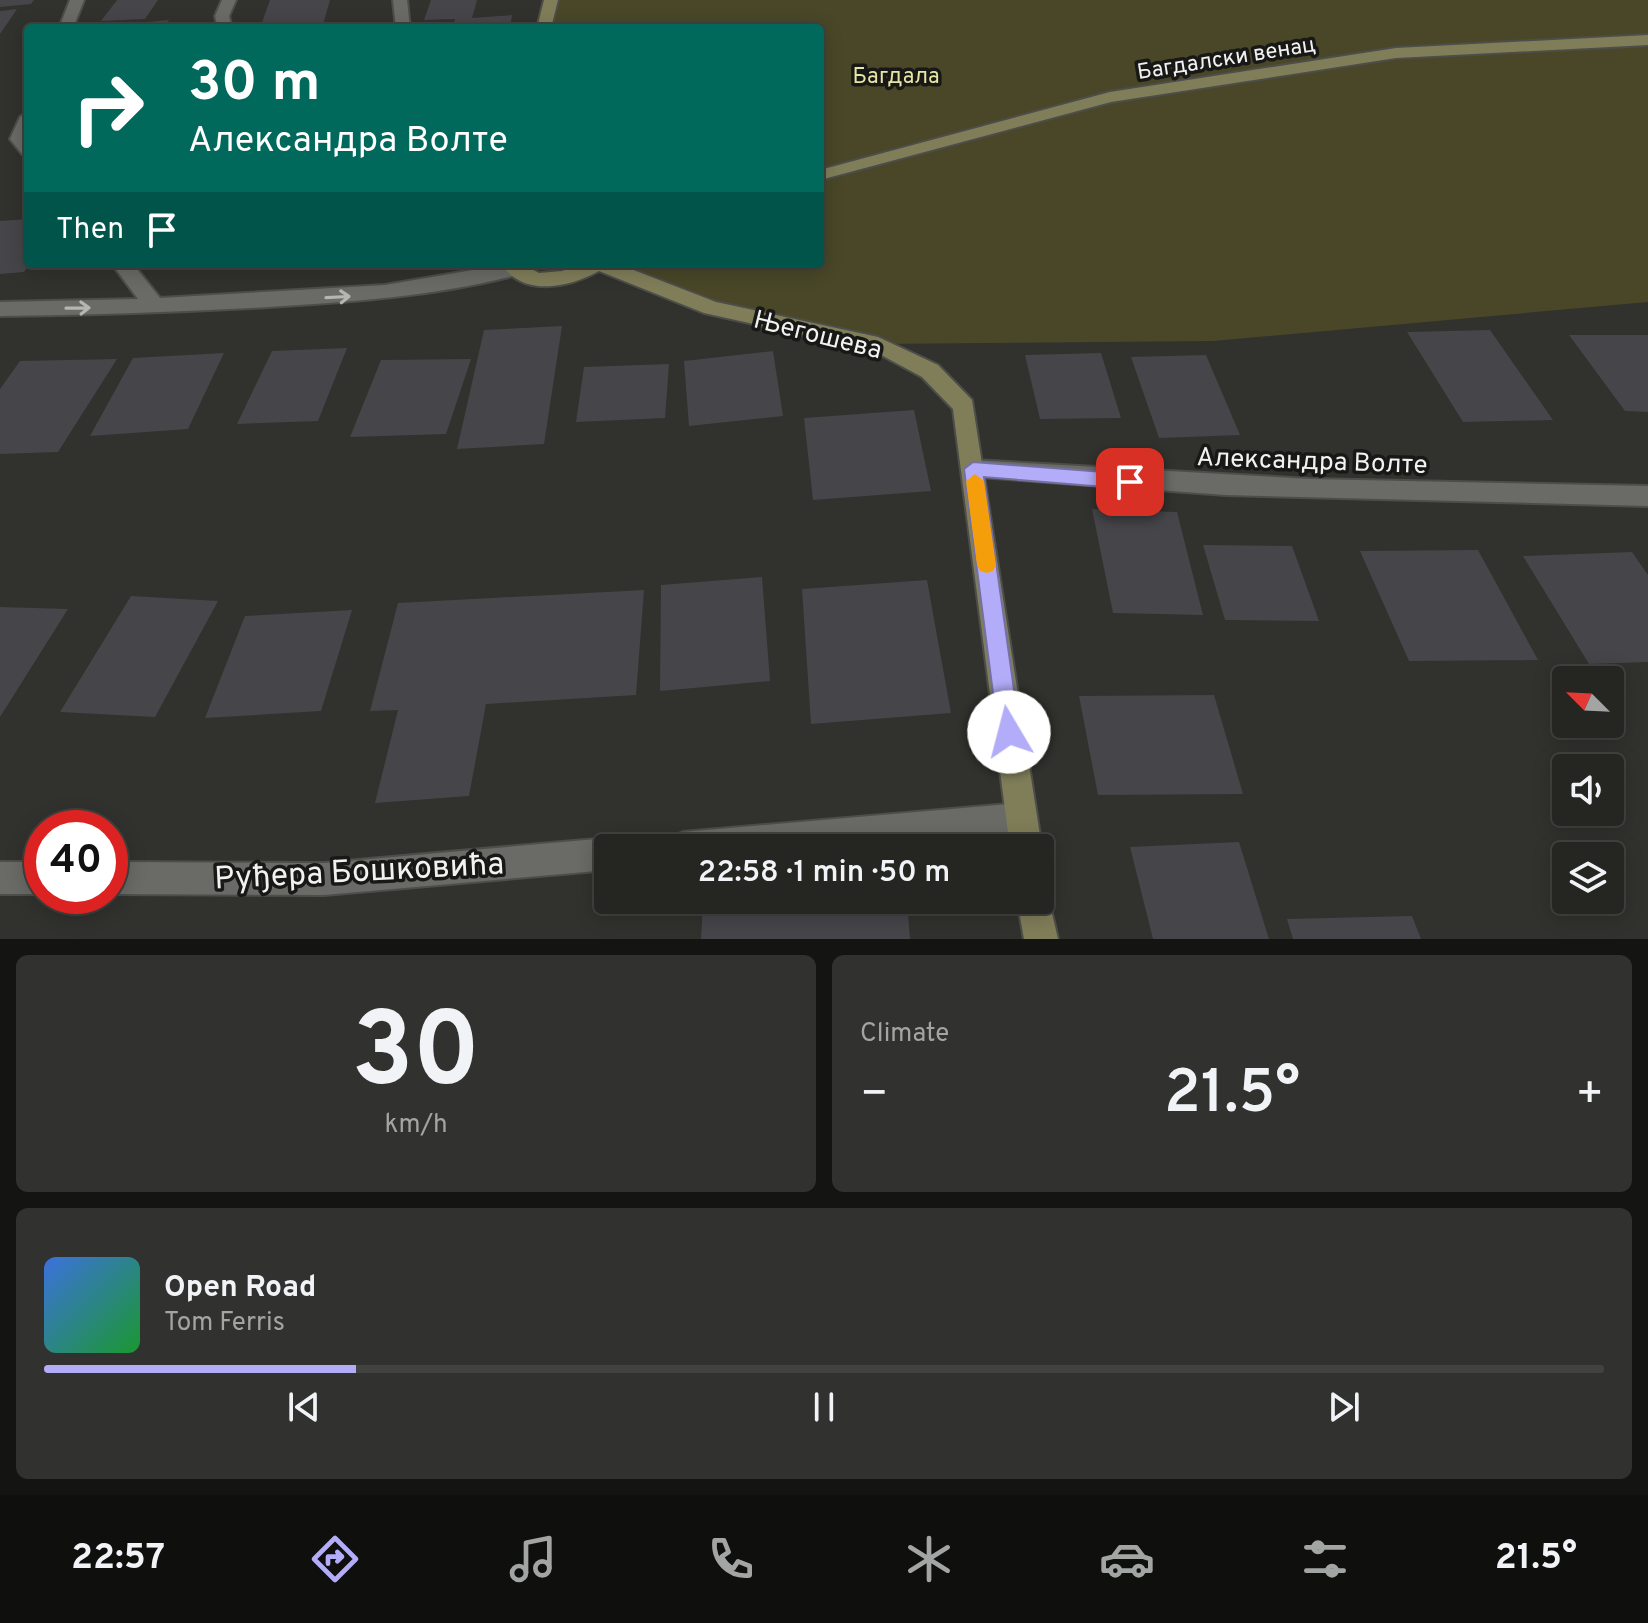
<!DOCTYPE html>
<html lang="en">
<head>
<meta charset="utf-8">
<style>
  :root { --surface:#252522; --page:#31312f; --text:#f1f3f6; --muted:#a3a5a5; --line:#424240; --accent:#b3adf9 }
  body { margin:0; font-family:Overpass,sans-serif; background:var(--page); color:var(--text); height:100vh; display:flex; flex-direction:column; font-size:30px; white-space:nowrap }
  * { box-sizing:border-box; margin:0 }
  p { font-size:26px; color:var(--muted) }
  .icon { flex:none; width:44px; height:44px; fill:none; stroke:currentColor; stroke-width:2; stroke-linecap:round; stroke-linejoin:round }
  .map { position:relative; height:939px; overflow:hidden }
  .sheet { display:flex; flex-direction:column; gap:16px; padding:16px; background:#141413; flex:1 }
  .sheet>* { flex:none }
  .banner { position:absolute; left:24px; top:24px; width:800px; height:244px; border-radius:8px; box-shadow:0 4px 20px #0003,0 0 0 2px var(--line); background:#00695c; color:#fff; overflow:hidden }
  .needle { width:52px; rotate:294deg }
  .tools { position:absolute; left:1552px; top:666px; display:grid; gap:16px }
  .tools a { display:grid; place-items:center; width:72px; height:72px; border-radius:8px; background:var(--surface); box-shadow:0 4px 20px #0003,0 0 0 2px var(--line); font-size:40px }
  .speed { position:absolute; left:24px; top:810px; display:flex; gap:16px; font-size:40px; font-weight:700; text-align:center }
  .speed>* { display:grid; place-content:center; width:104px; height:104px; border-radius:50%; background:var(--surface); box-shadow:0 4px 20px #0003,0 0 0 2px var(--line); line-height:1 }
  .speed .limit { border:12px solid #d22; background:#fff; color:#111 }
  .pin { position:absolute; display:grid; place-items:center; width:68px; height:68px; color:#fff; margin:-34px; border-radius:16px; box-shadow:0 4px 12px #0006 }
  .me { position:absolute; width:88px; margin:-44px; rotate:352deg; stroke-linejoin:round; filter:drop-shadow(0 0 6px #0008) }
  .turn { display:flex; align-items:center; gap:28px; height:168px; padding:0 32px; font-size:36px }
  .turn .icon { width:104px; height:104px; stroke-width:2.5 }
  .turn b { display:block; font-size:56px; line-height:68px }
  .then { display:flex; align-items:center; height:76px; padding:0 32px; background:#0003; gap:16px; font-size:30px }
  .big { font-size:60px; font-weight:600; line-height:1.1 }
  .sheet .card { flex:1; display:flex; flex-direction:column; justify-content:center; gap:12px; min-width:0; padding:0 28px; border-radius:12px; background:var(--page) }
  .sheet .dial { align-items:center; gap:0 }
  .dial b { font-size:104px; line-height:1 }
  .song { display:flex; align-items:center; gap:24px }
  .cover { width:96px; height:96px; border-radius:12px; background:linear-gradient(135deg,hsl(220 70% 55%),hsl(130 70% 35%)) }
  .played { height:8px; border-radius:4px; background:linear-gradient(90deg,var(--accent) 20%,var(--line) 20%) }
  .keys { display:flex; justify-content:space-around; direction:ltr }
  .heat { display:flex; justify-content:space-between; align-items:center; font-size:44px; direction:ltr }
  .sheet .tiles { flex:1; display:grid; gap:16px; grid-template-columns:1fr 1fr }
  .card:last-child { grid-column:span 2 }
  .trip { position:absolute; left:594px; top:834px; width:460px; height:80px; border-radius:8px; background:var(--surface); box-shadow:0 4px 20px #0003,0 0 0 2px var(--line); font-weight:600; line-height:80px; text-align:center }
  .dock { display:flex; height:128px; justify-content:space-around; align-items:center; background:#0f0f0e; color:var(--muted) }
  .dock .icon { width:56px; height:56px }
  .dock .current { color:var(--accent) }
  .dock b { font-size:36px; color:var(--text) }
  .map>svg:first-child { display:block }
</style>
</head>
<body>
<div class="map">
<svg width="1648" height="939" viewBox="0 0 1648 939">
  <rect width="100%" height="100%" fill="#31312d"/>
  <path fill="#494728" d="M551,0H1648V302L1213,341L878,344L754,319L600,264H820V28H544Z"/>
  <path fill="#464549" d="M0,0H34L31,4L0,7Z
    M117,0H158L145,19L101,21Z
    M270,0H330L322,28H260Z
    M431,0H477L472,18L512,15L510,28H452L455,19L424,20Z
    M17,9L0,34V11Z
    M169,20L164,28H104V26Z
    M28,219V266L24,272L0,274V221Z
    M562,326L544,444L457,449L484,330Z
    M1490,330L1553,420L1463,422L1407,332Z
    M1569,335H1648V412L1625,411Z
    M347,348L318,421L237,424L272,351Z
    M773,351L783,416L689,426L684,361Z
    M224,353L188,429L90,436L133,358Z
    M1101,353L1121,418L1040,419L1025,355Z
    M1206,355L1240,435L1159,438L1131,357Z
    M117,359L58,452L0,454V389L20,361Z
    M471,359L446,434L350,437L381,360Z
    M669,364L665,418L576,422L584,367Z
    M914,410L931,491L813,500L804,418Z
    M1092,509L1177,512L1203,615L1113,613Z
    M1203,545L1292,546L1319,621L1225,620Z
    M1478,550L1538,660L1409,661L1360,551Z
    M1632,552L1648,575V662L1589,664L1523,556Z
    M762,577L770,681L660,691L661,585Z
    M927,580L951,713L811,724L802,589Z
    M644,590L636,695L486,704L469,796L375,803L398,710L370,711L398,603Z
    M131,596L218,601L155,717L60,712Z
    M0,607L68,609L0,717Z
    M352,610L321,711L205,718L245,616Z
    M1214,695L1243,794L1098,795L1079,696Z
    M1239,842L1269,939H1153L1130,847Z
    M907,900L910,939H701L703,902Z
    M1412,916L1421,939H1293L1287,919Z"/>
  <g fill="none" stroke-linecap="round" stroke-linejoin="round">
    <defs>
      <path id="street" d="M70,0H84L73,28H59Z
        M222,0H236L229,16L232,28H218L215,16Z
        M393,0H407L410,28H396Z
        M28,112V155L22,154L10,139L20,117Z
        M112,264H133L160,298L385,285L508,264H521L524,269L521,274C438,296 353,302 268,307C178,312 90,315 0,316V302L138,299Z
        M973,460L1310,479L1648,486V506L1226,495L965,476L961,469L965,462Z
        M1021,803L1032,808L1037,819L1032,830L1021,835L867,848H667L672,837L683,832Z
        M608,838L619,843L622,848H608V870L324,895L110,894V862L324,863Z
        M0,862H42V894H0Z"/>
      <path id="secondary" d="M544,0H558L551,28H537Z
        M1648,35V45L1396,58L1111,102L820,180V170L1110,92L1396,48Z
        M501,264H522L539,273L562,271L581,264H618L716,302L878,337L938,365L972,400L1042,848L1040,853V848H1010L953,409L922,377L872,350L704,313L599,271C568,288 523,297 501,264Z
        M1040,886L1046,888L1058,939H1024L1017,900H1040Z"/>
    </defs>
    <use href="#street" stroke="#4d4d4a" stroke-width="4"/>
    <use href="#secondary" stroke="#4d4d4a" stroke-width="4"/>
    <use href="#street" fill="#6a6a66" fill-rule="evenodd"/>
    <use href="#secondary" fill="#807e59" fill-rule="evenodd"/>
  </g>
  <defs><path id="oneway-shaft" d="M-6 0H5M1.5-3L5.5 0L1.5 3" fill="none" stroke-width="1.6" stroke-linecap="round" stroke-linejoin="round" transform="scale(2)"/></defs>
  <g stroke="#b5b5b2">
    <use href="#oneway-shaft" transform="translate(338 297) rotate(-3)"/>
    <use href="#oneway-shaft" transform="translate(78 308) rotate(-1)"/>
  </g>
  <path fill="#b3adf9" stroke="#7470a2" stroke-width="2" d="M973,462L1130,474L1139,482L1130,489L984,477L1020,732L1017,739L1009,742L1001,739L998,732L964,469Z"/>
  <path fill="#f59e0b" d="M975,474L984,481L996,565L993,571L987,573L980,571L977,565L966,481Z"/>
  <g text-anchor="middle" stroke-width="7" stroke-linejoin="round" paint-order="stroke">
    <g font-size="22" fill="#f2f2f0" stroke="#181817">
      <text transform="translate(1226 57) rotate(-9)" y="8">Багдалски венац</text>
    </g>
    <g font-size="22" fill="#e7e5a5" stroke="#181817">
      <text x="896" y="83">Багдала</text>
    </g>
    <g font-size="26" fill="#f2f2f0" stroke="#181817">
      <text transform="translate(818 334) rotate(14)" y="9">Његошева</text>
      <text transform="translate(1312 460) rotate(2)" y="9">Александра Волте</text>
    </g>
    <g font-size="32" fill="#f2f2f0" stroke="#181817">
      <text transform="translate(359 870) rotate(-3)" y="11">Руђера Бошковића</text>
    </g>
  </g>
</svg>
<div class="tools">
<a><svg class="needle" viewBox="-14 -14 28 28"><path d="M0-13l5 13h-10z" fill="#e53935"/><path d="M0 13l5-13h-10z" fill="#a3a5a5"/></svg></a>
<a><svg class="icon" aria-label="sound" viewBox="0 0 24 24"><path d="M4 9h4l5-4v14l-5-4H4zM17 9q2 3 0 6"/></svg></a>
<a><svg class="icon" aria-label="layers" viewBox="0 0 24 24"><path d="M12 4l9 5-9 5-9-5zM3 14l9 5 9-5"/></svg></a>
</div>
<div class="speed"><div class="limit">40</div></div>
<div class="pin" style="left:1130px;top:482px;background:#d93025"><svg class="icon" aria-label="arrive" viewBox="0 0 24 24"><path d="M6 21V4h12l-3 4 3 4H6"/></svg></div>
<svg class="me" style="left:1009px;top:732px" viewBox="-20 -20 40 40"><circle r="19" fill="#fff"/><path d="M0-13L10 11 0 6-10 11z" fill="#b3adf9"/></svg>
<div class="trip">22:58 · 1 min · 50 m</div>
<div class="banner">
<div class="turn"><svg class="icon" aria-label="right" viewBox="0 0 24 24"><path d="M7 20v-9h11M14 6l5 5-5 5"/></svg><div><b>30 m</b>Александра Волте</div></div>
<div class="then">Then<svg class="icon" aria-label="arrive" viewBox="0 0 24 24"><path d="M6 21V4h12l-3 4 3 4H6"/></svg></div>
</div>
</div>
<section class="sheet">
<div class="tiles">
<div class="card dial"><b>30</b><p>km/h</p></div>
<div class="card"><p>Climate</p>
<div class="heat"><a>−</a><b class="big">21.5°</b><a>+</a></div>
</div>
<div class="card">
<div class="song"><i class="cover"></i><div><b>Open Road</b><p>Tom Ferris</p></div></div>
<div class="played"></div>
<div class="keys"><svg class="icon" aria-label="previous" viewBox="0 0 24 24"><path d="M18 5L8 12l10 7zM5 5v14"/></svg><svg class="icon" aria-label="pause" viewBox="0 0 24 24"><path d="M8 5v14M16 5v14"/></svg><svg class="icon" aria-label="next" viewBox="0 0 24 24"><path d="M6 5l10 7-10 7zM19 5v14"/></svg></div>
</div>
</div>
</section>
<nav class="dock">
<b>22:57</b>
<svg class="icon current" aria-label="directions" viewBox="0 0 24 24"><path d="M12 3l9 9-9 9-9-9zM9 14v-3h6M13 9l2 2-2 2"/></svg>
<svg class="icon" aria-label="music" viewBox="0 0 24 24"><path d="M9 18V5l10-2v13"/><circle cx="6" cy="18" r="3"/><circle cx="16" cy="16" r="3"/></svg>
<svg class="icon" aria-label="phone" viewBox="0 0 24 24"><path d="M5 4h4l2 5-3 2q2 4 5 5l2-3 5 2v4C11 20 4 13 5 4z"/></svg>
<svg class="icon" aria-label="climate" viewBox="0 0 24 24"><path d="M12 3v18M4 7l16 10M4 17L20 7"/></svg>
<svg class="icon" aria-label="car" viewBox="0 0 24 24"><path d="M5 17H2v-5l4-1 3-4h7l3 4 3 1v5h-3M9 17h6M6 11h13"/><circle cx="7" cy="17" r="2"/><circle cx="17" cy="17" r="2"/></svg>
<svg class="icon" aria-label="filters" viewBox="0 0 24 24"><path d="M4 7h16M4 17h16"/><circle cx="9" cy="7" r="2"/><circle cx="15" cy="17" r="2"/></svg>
<b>21.5°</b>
</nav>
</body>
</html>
